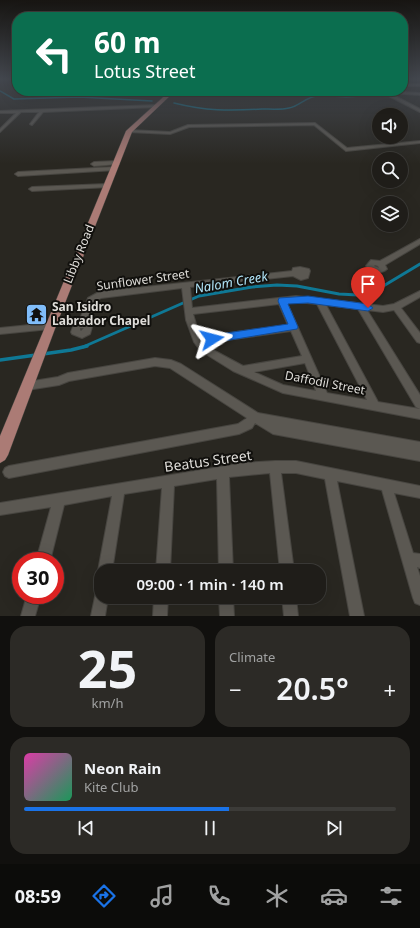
<!DOCTYPE html>
<html lang="en">
<head>
<meta charset="utf-8">
<style>
  :root { --surface:#1f1d19; --page:#2c2a26; --text:#f1f3f6; --muted:#a1a2a2; --line:#3c3b38; --accent:#1a73e8 }
  body { margin:0; font-family:"Noto Sans",sans-serif; background:var(--page); color:var(--text); height:100vh; display:flex; flex-direction:column; font-size:15px; white-space:nowrap }
  * { box-sizing:border-box; margin:0 }
  p { font-size:13px; color:var(--muted) }
  .icon { flex:none; width:22px; height:22px; fill:none; stroke:currentColor; stroke-width:2; stroke-linecap:round; stroke-linejoin:round }
  .map { position:relative; height:616px; overflow:hidden }
  .sheet { display:flex; flex-direction:column; gap:10px; padding:10px; background:#11100e; flex:1 }
  .sheet>* { flex:none }
  .banner { position:absolute; left:12px; top:12px; width:396px; height:84px; border-radius:16px; box-shadow:0 4px 16px #0002,0 0 0 1px var(--line); background:#0b6e4f; color:#fff; overflow:hidden }
  .tools { position:absolute; left:372px; top:108px; display:grid; gap:8px }
  .tools a { display:grid; place-items:center; width:36px; height:36px; border-radius:50%; background:var(--surface); box-shadow:0 4px 16px #0002,0 0 0 1px var(--line); font-size:20px }
  .speed { position:absolute; left:12px; top:552px; display:flex; gap:8px; font-size:20px; font-weight:700; text-align:center }
  .speed>* { display:grid; place-content:center; width:52px; height:52px; border-radius:50%; background:var(--surface); box-shadow:0 4px 16px #0002,0 0 0 1px var(--line); line-height:1 }
  .speed .limit { border:6px solid #d22; background:#fff; color:#111 }
  .pin { position:absolute; display:grid; place-items:center; width:34px; height:34px; color:#fff; margin:-41px -17px; border-radius:50% 50% 50% 0; rotate:-45deg; box-shadow:0 0 4px #0007 }
  .pin .icon { rotate:45deg }
  .me { position:absolute; width:44px; margin:-22px; rotate:81deg; stroke-linejoin:round; filter:drop-shadow(0 0 3px #0008) }
  .turn { display:flex; align-items:center; gap:14px; height:84px; padding:0 16px; font-size:18px }
  .turn .icon { width:52px; height:52px; stroke-width:2.5 }
  .turn b { display:block; font-size:28px; line-height:34px }
  .big { font-size:30px; font-weight:600; line-height:1.1 }
  .sheet .widget { flex:1; display:flex; flex-direction:column; justify-content:center; gap:6px; min-width:0; padding:0 14px; border-radius:16px; background:var(--page) }
  .sheet .dial { align-items:center; gap:0 }
  .dial b { font-size:52px; line-height:1 }
  .song { display:flex; align-items:center; gap:12px }
  .cover { width:48px; height:48px; border-radius:6px; background:linear-gradient(135deg,hsl(320 70% 55%),hsl(150 70% 35%)) }
  .played { height:4px; border-radius:2px; background:linear-gradient(90deg,var(--accent) 55%,var(--line) 55%) }
  .keys { display:flex; justify-content:space-around; direction:ltr }
  .heat { display:flex; justify-content:space-between; align-items:center; font-size:22px; direction:ltr }
  .sheet .tiles { flex:1; display:grid; gap:10px; grid-template-columns:1fr 1fr }
  .widget:last-child { grid-column:span 2 }
  .trip { position:absolute; left:94px; top:564px; width:232px; height:40px; border-radius:16px; background:var(--surface); box-shadow:0 4px 16px #0002,0 0 0 1px var(--line); font-weight:600; line-height:40px; text-align:center }
  .menu { display:flex; height:64px; justify-content:space-around; align-items:center; background:#0c0c0a; color:var(--muted) }
  .menu .icon { width:28px; height:28px }
  .menu .current { color:var(--accent) }
  .menu b { font-size:18px; color:var(--text) }
  .map>svg:first-child { display:block }
</style>
</head>
<body>
<div class="map">
<svg width="420" height="616" viewBox="0 0 420 616">
  <rect width="100%" height="100%" fill="#292721"/>
  <g fill="none" stroke-linecap="round" stroke-linejoin="round">
    <path stroke="#0f7895" stroke-width="1.5" d="M403,81L413,78
      M0,91L14,99L79,97L152,101
      M174,103C206,111 229,111 262,109C270,109 281,110 289,108C299,106 306,97 317,96C334,95 347,99 365,95L366,91"/>
    <path stroke="#0f7895" stroke-width="3" d="M83,347L199,296L252,287L277,285L297,286L339,294L358,295L375,291L420,264"/>
    <path stroke="#0f7895" stroke-width="3.5" d="M43,354L71,350L87,346
      M0,360L36,355"/>
    <defs>
      <path id="minor" d="M403,84H420V86H403Z
        M384,91L420,93V95L389,93L420,109V112L383,93V91Z
        M155,105L156,107L43,112L32,125L30,124L39,112H21L0,132V129L16,113H0V111Z
        M315,123L347,148L420,141V143L346,151L314,125L189,127L170,134L129,132L127,131L129,130L170,132L188,125Z
        M117,161L119,162V164L94,166L91,164L94,162Z
        M114,167L116,168V170L18,176L15,174L18,172Z
        M107,184L110,186L109,187L32,191L29,189L32,187Z
        M420,239V244L385,265L387,269C380,275 371,273 366,266L371,260L380,261ZM375,265L378,266L379,268L374,266Z
        M300,267L309,269L310,271L308,278L301,280L293,276L190,287L192,308L296,296L383,306L394,304L420,291V297L401,308L420,333V343L417,342L394,310L383,312L367,310L420,395V409L416,407L358,309L326,305L378,402L420,409V419L283,393L233,371L209,356L199,349L194,342L186,320L182,288L101,298L94,302L88,322L92,327L90,334L82,338L72,334L71,332L74,324L79,322L88,298L99,292L292,271L293,268ZM296,302L317,304L367,400L327,393L287,303ZM279,304L288,325L200,337L193,314ZM80,328H84L81,331L80,330ZM291,331L302,356L243,366L215,351L205,343ZM305,363L316,391L283,385L254,372Z
        M50,323L53,324L54,326L53,328L50,329L0,334V328Z
        M155,358L171,360L181,364L258,413L420,442V461L273,434L255,423L252,428L239,434L9,478L5,476L3,472L5,468L9,466L238,424L247,418L170,368L155,366L69,381L59,385L27,390L24,389L22,386L24,383L27,382L58,377L68,373Z
        M275,461H296L420,486V498L394,493L413,553L420,554V568L417,567L420,576V605L415,603L413,598L382,490L337,481L364,616H350L325,479L296,473H281L294,571H280L270,473L229,477L233,571H219L217,479L174,486L170,571H156L162,488L124,494L112,571H101V576L98,571L112,496L64,505L50,561H36L51,507L0,515V503L244,463Z
        M101,590V597H108L105,616H91L96,592Z
        M27,595H41L35,616H21Z
        M154,597H168L167,616H153Z
        M219,597H233L234,616H220Z
        M282,597H296L298,616H284Z"/>
      <path id="primary" d="M170,91H175L132,132L56,326L8,455L5,460L0,463V436L126,131Z"/>
    </defs>
    <use href="#minor" stroke="#474540" stroke-width="2"/>
    <use href="#primary" stroke="#474540" stroke-width="1"/>
    <use href="#minor" fill="#5b5852" fill-rule="evenodd"/>
    <use href="#primary" fill="#ab7b75" fill-rule="evenodd"/>
  </g>
  <linearGradient id="sky" x2="0" y2="1"><stop stop-color="#171512"/><stop offset="0.48" stop-color="#43474e"/><stop offset="1" stop-color="#43474e" stop-opacity="0"/></linearGradient>
  <rect width="420" height="164" fill="url(#sky)"/>
  <path fill="#1a73e8" stroke="#114b97" d="M308,296L368,304L373,308L368,311L308,303L288,304L298,327L297,329L212,343L208,342L207,339L208,336L212,335L288,324L278,301L279,298Z"/>
  <defs>
    <symbol id="temple-square" viewBox="-11 -11 22 22"><rect x="-9" y="-9" width="18" height="18" rx="4" fill="#80bdfa" stroke="#11100d"/><path d="M0-6L5-2H3V0L6.5 2.5H4V6H1.5V3h-3V6H-4V2.5H-6.5L-3 0V-2H-5Z" fill="#111"/></symbol>
  </defs>
  <g fill-rule="evenodd">
    <use href="#temple-square" x="24" y="302" width="25" height="25"/>
  </g>
  <g text-anchor="middle" stroke-width="4" stroke-linejoin="round" paint-order="stroke">
    <g font-size="12" fill="#dfddd9" stroke="#11100d">
      <text transform="translate(79 254) rotate(-68)" y="4">Libby Road</text>
      <text transform="translate(143 280) rotate(-8)" y="4">Sunflower Street</text>
      <text transform="translate(325 383) rotate(11)" y="4">Daffodil Street</text>
    </g>
    <g font-size="12" font-weight="bold" fill="#dfddd9" stroke="#11100d" text-anchor="start">
      <text x="52" y="311">San Isidro<tspan x="52" dy="14">Labrador Chapel</tspan></text>
    </g>
    <g font-size="13" font-style="italic" fill="#b0e4f8" stroke="#11100d">
      <text transform="translate(231 282) rotate(-10)" y="5">Nalom Creek</text>
    </g>
    <g font-size="14" fill="#dfddd9" stroke="#11100d">
      <text transform="translate(208 461) rotate(-8)" y="5">Beatus Street</text>
    </g>
  </g>
</svg>
<div class="tools">
<a><svg class="icon" aria-label="sound" viewBox="0 0 24 24"><path d="M4 9h4l5-4v14l-5-4H4zM17 9q2 3 0 6"/></svg></a>
<a><svg class="icon" aria-label="search" viewBox="0 0 24 24"><circle cx="10" cy="10" r="6"/><path d="M15 15l6 6"/></svg></a>
<a><svg class="icon" aria-label="layers" viewBox="0 0 24 24"><path d="M12 4l9 5-9 5-9-5zM3 14l9 5 9-5"/></svg></a>
</div>
<div class="speed"><div class="limit">30</div></div>
<div class="pin" style="left:368px;top:308px;background:#d93025"><svg class="icon" aria-label="arrive" viewBox="0 0 24 24"><path d="M6 21V4h12l-3 4 3 4H6"/></svg></div>
<svg class="me" style="left:212px;top:339px" viewBox="-20 -20 40 40"><path d="M0-17L14 15 0 8-14 15z" fill="#1a73e8" stroke="#fff" stroke-width="4"/></svg>
<div class="trip">09:00 · 1 min · 140 m</div>
<div class="banner">
<div class="turn"><svg class="icon" aria-label="left" viewBox="0 0 24 24"><path d="M17 20v-9H6M10 6l-5 5 5 5"/></svg><div><b>60 m</b>Lotus Street</div></div>
</div>
</div>
<section class="sheet">
<div class="tiles">
<div class="widget dial"><b>25</b><p>km/h</p></div>
<div class="widget"><p>Climate</p>
<div class="heat"><a>−</a><b class="big">20.5°</b><a>+</a></div>
</div>
<div class="widget">
<div class="song"><i class="cover"></i><div><b>Neon Rain</b><p>Kite Club</p></div></div>
<div class="played"></div>
<div class="keys"><svg class="icon" aria-label="previous" viewBox="0 0 24 24"><path d="M18 5L8 12l10 7zM5 5v14"/></svg><svg class="icon" aria-label="pause" viewBox="0 0 24 24"><path d="M8 5v14M16 5v14"/></svg><svg class="icon" aria-label="next" viewBox="0 0 24 24"><path d="M6 5l10 7-10 7zM19 5v14"/></svg></div>
</div>
</div>
</section>
<nav class="menu">
<b>08:59</b>
<svg class="icon current" aria-label="directions" viewBox="0 0 24 24"><path d="M12 3l9 9-9 9-9-9zM9 14v-3h6M13 9l2 2-2 2"/></svg>
<svg class="icon" aria-label="music" viewBox="0 0 24 24"><path d="M9 18V5l10-2v13"/><circle cx="6" cy="18" r="3"/><circle cx="16" cy="16" r="3"/></svg>
<svg class="icon" aria-label="phone" viewBox="0 0 24 24"><path d="M5 4h4l2 5-3 2q2 4 5 5l2-3 5 2v4C11 20 4 13 5 4z"/></svg>
<svg class="icon" aria-label="climate" viewBox="0 0 24 24"><path d="M12 3v18M4 7l16 10M4 17L20 7"/></svg>
<svg class="icon" aria-label="car" viewBox="0 0 24 24"><path d="M5 17H2v-5l4-1 3-4h7l3 4 3 1v5h-3M9 17h6M6 11h13"/><circle cx="7" cy="17" r="2"/><circle cx="17" cy="17" r="2"/></svg>
<svg class="icon" aria-label="filters" viewBox="0 0 24 24"><path d="M4 7h16M4 17h16"/><circle cx="9" cy="7" r="2"/><circle cx="15" cy="17" r="2"/></svg>
</nav>
</body>
</html>
